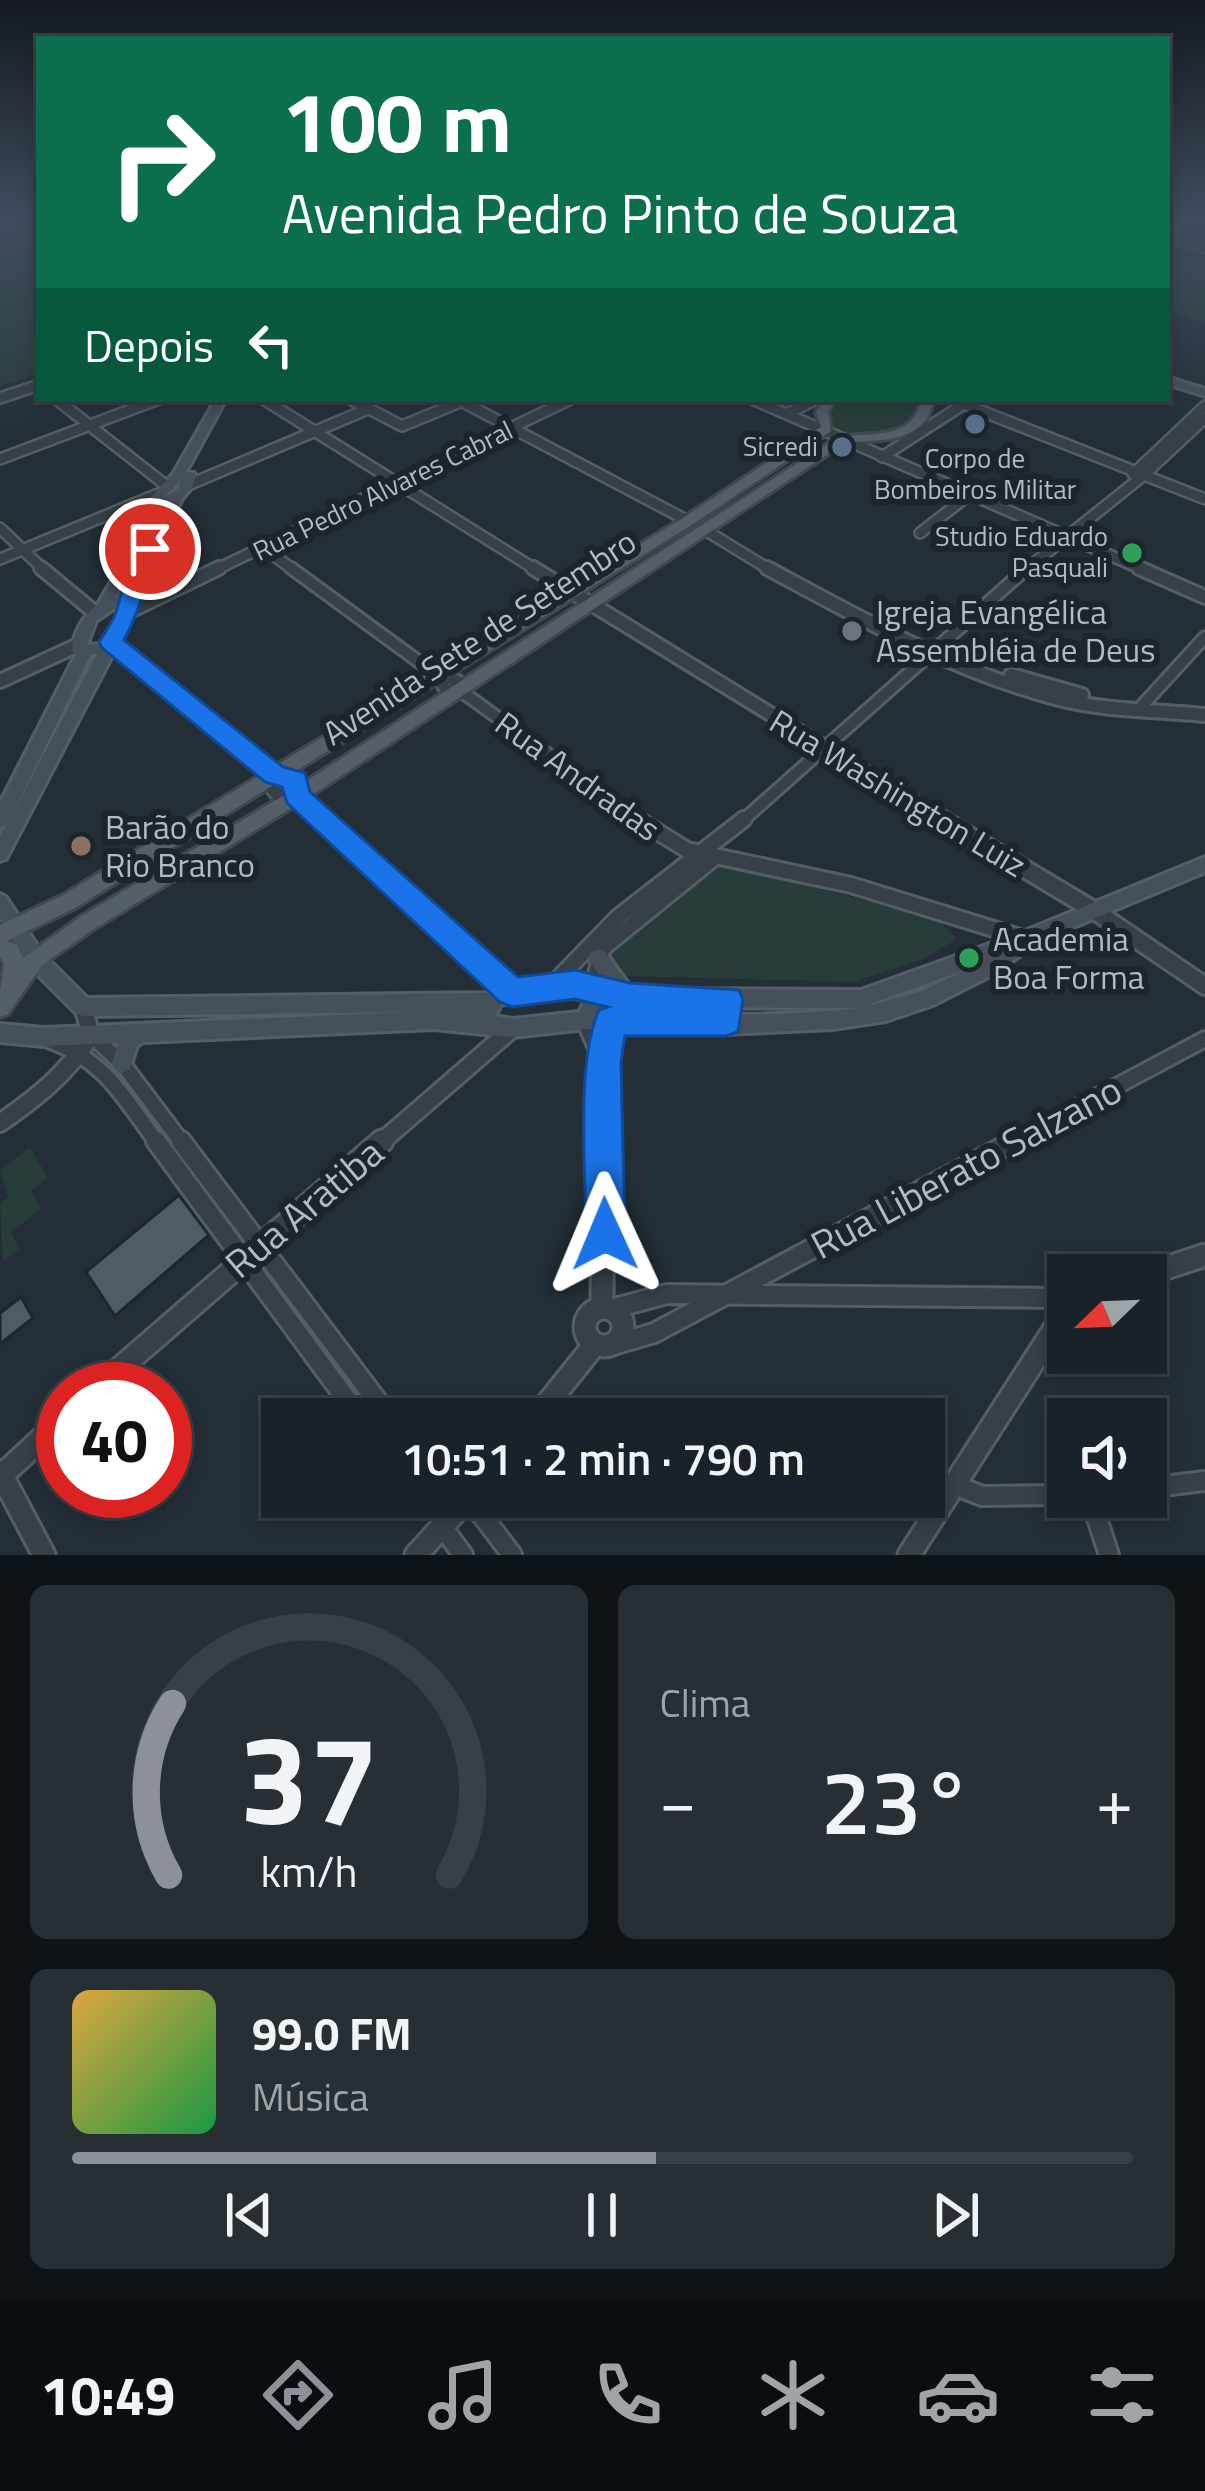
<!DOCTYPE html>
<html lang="pt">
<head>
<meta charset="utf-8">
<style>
  :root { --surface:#1a2229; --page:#272f35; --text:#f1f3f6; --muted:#9fa4a8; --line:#383f46; --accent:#8c9099 }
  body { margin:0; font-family:"Titillium Web",sans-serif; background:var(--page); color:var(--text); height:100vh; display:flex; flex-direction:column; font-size:45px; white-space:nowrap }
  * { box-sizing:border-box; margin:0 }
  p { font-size:39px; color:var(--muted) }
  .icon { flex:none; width:66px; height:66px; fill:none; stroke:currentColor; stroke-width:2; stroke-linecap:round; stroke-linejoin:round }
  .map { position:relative; height:1555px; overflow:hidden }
  .side { display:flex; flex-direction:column; gap:30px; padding:30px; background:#0e1317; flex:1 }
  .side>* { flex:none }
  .banner { position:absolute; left:36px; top:36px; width:1134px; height:366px; border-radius:0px; box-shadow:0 6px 18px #0003,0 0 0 3px var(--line); background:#0b6e4f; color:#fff; overflow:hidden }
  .needle { width:78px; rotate:247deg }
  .controls { position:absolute; left:1047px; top:1254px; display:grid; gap:24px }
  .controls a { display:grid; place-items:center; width:120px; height:120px; border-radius:0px; background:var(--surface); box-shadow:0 6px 18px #0003,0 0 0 3px var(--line); font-size:60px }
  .speed { position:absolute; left:36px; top:1362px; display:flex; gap:24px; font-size:60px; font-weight:700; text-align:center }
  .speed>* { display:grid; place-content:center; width:156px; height:156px; border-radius:50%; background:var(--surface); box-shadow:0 6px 18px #0003,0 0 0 3px var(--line); line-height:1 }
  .speed .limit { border:18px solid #d22; background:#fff; color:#111 }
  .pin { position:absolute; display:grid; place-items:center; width:102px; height:102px; color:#fff; margin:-51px; border:6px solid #fff; border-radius:50%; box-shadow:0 3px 12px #0007 }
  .me { position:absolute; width:132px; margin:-66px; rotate:359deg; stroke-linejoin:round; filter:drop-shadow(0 0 9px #0008) }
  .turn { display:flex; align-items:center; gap:42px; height:252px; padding:0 48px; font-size:54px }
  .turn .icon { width:156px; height:156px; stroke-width:2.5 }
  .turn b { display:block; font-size:84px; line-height:102px }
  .then { display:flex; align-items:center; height:114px; padding:0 48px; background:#0003; gap:24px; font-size:45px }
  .big { font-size:90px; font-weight:600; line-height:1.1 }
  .side .card { flex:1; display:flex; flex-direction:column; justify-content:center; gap:18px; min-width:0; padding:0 42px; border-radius:18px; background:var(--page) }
  .side .dial { align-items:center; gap:0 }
  .dial svg { height:312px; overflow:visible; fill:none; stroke:var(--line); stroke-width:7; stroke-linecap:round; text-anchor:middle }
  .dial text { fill:var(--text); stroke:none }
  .song { display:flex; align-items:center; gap:36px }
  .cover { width:144px; height:144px; border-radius:18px; background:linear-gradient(135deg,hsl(40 70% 55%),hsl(140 70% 35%)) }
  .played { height:12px; border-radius:6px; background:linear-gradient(90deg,var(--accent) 55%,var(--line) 55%) }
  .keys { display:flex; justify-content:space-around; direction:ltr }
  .heat { display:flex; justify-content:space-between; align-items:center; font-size:66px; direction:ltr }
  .side .tiles { flex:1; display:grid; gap:30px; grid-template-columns:1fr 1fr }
  .card:last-child { grid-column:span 2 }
  .trip { position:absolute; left:261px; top:1398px; width:684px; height:120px; border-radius:0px; background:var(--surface); box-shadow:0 6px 18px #0003,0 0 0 3px var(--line); font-weight:600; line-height:120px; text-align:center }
  .menu { display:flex; height:192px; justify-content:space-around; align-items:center; background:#0a0e10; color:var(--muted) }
  .menu .icon { width:84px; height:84px }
  .menu .current { color:var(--accent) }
  .menu b { font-size:54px; color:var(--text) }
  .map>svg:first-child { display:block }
</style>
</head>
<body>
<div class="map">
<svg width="1205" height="1555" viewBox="0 0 1205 1555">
  <rect width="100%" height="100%" fill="#232e37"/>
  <path fill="#283c39" d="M0,221H39V373L0,386Z
    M1167,250L1205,259V322L1167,312Z
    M835,399H920L921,411C900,435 848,450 827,418Z
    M706,865L732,866L938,919L957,939L924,959L853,982L624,976L610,968L609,949Z
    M30,1147L48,1178L31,1191L41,1209L11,1232L19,1249L3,1261L0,1203L8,1197L0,1170Z"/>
  <path fill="#4f5b65" stroke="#1e272e" stroke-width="3" d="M179,1195L209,1235L115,1316L86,1272Z
    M21,1297L33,1318L0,1344V1313Z"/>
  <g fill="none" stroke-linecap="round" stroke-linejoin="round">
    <defs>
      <path id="minor-far3" d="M56,399L168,487
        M350,399L402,426L465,400
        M951,399L1205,499
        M461,401L688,521
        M882,457L964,404
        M0,459L159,399
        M1133,474L1205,406
        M188,485L368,409
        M920,533L969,495
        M265,549L295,571
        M1024,571L1144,475L1205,418"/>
      <path id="minor-far2" d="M291,568L437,675L445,689L460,691
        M437,675L458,681L461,691L641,822
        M1140,708L1205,637
        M741,822L1027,568"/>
      <path id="minor-far1" d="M637,819L687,850L851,885L1026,939
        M549,988L618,917L744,819
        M592,988L603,948L714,858
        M91,1035L122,1063L183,1144
        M49,1040C106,1061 123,1097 158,1144
        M1008,1144L1205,1039"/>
      <path id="minor" d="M156,1141L361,1419
        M181,1141L391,1419
        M611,1309L667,1294L1068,1298
        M613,1345L654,1333L1014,1141
        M952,1484L982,1496L1068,1495
        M1146,1488L1205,1481
        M1090,1497L1109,1555
        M469,1498L512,1555
        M443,1528L463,1555"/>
      <path id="tertiary-far4" d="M1167,241L1205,249"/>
      <path id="tertiary-far3" d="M0,398L39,385
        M263,399L538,571
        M752,399L1146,571
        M786,414L817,399
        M0,528L45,571
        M705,530L772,571
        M0,559L158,494
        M213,571L571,399"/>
      <path id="tertiary-far2" d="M41,568L93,611
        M533,568L946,822
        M767,568C862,619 954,672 1059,699C1105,711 1158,710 1205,715
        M1139,568L1205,597
        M128,612L219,568
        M111,642L274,775L296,780L297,796
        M1011,675L1082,695
        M0,681L76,646
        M274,775L273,789L279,796H297
        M297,796L326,822"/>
      <path id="tertiary-far1" d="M322,819L512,992
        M941,819L1095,911L1205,986
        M585,1020L602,1059
        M0,1123C36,1098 68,1073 91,1035L83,1007
        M379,1144L513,1028
        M603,1144L604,1062L611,1021"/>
      <path id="tertiary" d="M1145,1275L1205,1255
        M602,1307L603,1141
        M585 1327a19 19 0 1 1 38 0a19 19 0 1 1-38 0Z
        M96,1389L382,1141
        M535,1419L595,1344
        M0,1472L44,1555
        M0,1477L63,1419
        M416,1555L469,1497
        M909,1555L1068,1308"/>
      <path id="secondary" d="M1167,377L1205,389V396L1167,384Z
        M216,399H226L186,472L194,473L196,476L192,487L182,499L132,607L135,612L6,859L0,861V837L97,654H91L9,820L6,825L0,827V803L76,654L72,650C74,631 83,616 98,604L155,506L149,499L173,474ZM181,480L178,489L162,499ZM165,510L123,597L114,598ZM118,606L121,612L102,644L87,645L96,621Z
        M1205,857V872L1026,947L1024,953L990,976L933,1005L886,1021L833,1029L726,1034L585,1029L513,1037L434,1029L143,1042L137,1046L129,1070L122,1073L115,1070L112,1063L118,1043L44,1046L0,1042V1024L44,1028L411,1012L83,1016L76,1013L28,965L0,918V894L6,897L42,953L87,998L486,993C507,983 530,978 553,979C566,979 579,982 592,979L606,985L588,958L591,952L598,950L605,952L632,989L861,990L1020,933ZM970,968L920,992L862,1007ZM563,996L585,1000L579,1012L513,1019L495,1016L501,1005L530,997ZM604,1002L627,1007L859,1008C773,1018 686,1015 600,1012Z"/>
      <path id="primary" d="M1180,221H1190L1167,237V230Z
        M824,399H836L828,412L831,431L693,524L77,907L7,941L17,945L23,958L80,917L291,791L838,437C870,432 915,441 921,399H933C927,444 881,439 845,443L303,801L94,929L42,965L8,1014L0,1017V990L4,964L0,957V925L63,895L683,518L821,427L816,412Z"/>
    </defs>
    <use href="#minor-far3" stroke="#545e65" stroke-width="14"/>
    <use href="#minor-far2" stroke="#545e65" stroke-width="16"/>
    <use href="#minor-far1" stroke="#545e65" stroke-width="20"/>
    <use href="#minor" stroke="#545e65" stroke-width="24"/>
    <use href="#tertiary-far4" stroke="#545e65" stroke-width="10"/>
    <use href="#tertiary-far3" stroke="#545e65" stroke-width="14"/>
    <use href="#tertiary-far2" stroke="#545e65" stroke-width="18"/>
    <use href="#tertiary-far1" stroke="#545e65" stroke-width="22"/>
    <use href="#tertiary" stroke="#545e65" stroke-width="27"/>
    <use href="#secondary" stroke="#545e65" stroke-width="6"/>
    <use href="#primary" stroke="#404951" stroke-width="6"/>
    <use href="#minor-far3" stroke="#374047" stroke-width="9"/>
    <use href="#minor-far2" stroke="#374047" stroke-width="10"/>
    <use href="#minor-far1" stroke="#374047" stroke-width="14"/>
    <use href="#minor" stroke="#374047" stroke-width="18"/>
    <use href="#tertiary-far4" stroke="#374047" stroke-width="8"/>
    <use href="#tertiary-far3" stroke="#374047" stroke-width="9"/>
    <use href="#tertiary-far2" stroke="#374047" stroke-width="12"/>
    <use href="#tertiary-far1" stroke="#374047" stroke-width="16"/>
    <use href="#tertiary" stroke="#374047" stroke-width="21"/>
    <use href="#secondary" fill="#45505a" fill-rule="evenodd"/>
    <use href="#primary" fill="#555f67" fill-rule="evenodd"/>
  </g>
  <linearGradient id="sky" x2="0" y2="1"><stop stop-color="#13191e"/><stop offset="0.5" stop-color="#3f4c5e"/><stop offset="1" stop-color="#3f4c5e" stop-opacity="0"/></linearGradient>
  <rect width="1205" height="439" fill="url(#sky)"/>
  <path fill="#1a73e8" stroke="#114b97" stroke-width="3" d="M150,543L161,549C146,580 140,611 124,640L283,767L305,773L310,792L518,977L575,970L630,983L739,990L743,1000L738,1032L726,1036H625L621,1062L625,1234L619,1248L605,1254L592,1248L586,1234C586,1174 575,1064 599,1010L608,1007L575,999L512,1007L500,1002L287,803L282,787L265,782L102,648L99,642C104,634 111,624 115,615C124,592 124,554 150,543Z"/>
  <g fill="#5c6f8a" stroke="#1c252c" stroke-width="4.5">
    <circle cx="975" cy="424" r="12"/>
    <circle cx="842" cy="447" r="12"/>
  </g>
  <g fill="#2e9e5b" stroke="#1c252c" stroke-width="4.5">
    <circle cx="1132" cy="553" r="12"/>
    <circle cx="969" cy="958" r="12"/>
  </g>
  <circle fill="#6b7280" stroke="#1c252c" stroke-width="4.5" cx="852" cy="631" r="12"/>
  <circle fill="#8d6e63" stroke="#1c252c" stroke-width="4.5" cx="81" cy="846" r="12"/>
  <g text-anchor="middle" stroke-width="12" stroke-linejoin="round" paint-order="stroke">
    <g font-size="27" fill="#b1bbc4" stroke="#1c252c" text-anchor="end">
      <text x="818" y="456">Sicredi</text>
      <text x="975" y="468" text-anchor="middle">Corpo de<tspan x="975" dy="31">Bombeiros Militar</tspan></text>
      <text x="1108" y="546">Studio Eduardo<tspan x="1108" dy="31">Pasquali</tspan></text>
    </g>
    <g font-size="27" fill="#b1bbc4" stroke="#1c252c">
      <text transform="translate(383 491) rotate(-26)" y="9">Rua Pedro Alvares Cabral</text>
    </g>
    <g font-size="33" fill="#b1bbc4" stroke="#1c252c" text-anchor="start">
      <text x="876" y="624">Igreja Evangélica<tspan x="876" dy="38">Assembléia de Deus</tspan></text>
      <text x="105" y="839">Barão do<tspan x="105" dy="38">Rio Branco</tspan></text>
      <text x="993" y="951">Academia<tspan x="993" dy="38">Boa Forma</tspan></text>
    </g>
    <g font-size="33" fill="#b1bbc4" stroke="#1c252c">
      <text transform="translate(479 637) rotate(-33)" y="12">Avenida Sete de Setembro</text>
      <text transform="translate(578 776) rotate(36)" y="12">Rua Andradas</text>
      <text transform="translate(898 793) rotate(31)" y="12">Rua Washington Luiz</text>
    </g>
    <g font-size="39" fill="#b1bbc4" stroke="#1c252c">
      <text transform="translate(966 1167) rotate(-28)" y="14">Rua Liberato Salzano</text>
      <text transform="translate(304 1208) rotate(-40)" y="14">Rua Aratiba</text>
    </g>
  </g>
</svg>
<div class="controls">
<a><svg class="needle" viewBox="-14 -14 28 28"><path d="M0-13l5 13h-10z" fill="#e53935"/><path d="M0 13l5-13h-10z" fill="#9fa4a8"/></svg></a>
<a><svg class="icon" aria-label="sound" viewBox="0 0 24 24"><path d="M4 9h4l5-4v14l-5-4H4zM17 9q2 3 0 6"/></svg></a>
</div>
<div class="speed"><div class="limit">40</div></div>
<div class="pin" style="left:150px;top:549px;background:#d93025"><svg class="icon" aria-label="arrive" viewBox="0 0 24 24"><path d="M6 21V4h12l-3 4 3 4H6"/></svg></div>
<svg class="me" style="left:605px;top:1234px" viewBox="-20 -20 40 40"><path d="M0-17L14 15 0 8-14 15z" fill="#1a73e8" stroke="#fff" stroke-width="4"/></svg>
<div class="trip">10:51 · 2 min · 790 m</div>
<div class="banner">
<div class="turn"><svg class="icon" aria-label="right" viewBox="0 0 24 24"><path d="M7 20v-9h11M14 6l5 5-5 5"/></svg><div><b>100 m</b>Avenida Pedro Pinto de Souza</div></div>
<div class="then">Depois<svg class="icon" aria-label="left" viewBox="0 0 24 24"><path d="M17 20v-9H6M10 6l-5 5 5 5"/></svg></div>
</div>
</div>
<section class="side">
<div class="tiles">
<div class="card dial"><svg viewBox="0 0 100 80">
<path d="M14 69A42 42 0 1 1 86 69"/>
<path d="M14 69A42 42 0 0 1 15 25" stroke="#8c9099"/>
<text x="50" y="56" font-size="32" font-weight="700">37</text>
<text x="50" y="72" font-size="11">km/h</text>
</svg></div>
<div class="card"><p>Clima</p>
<div class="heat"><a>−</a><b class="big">23°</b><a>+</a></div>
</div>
<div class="card">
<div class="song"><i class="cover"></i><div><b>99.0 FM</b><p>Música</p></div></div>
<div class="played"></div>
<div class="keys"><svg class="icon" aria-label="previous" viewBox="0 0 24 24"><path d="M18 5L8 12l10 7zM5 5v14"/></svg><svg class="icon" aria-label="pause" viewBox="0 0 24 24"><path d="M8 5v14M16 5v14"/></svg><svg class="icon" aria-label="next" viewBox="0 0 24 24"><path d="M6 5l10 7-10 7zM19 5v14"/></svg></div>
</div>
</div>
</section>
<nav class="menu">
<b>10:49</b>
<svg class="icon current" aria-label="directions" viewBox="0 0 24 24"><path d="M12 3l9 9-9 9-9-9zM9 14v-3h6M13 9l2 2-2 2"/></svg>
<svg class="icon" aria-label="music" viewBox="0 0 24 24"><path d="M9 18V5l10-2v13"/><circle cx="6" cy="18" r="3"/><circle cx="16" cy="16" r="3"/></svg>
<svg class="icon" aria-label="phone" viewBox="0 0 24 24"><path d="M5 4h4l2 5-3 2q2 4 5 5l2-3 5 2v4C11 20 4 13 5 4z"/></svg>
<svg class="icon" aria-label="climate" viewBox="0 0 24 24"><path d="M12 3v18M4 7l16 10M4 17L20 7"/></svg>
<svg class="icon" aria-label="car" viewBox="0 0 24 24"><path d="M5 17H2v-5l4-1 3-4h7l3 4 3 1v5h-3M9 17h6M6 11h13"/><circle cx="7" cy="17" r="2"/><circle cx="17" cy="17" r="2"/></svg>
<svg class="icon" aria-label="filters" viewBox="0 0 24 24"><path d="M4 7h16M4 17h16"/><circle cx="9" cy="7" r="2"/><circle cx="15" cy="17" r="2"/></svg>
</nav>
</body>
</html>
